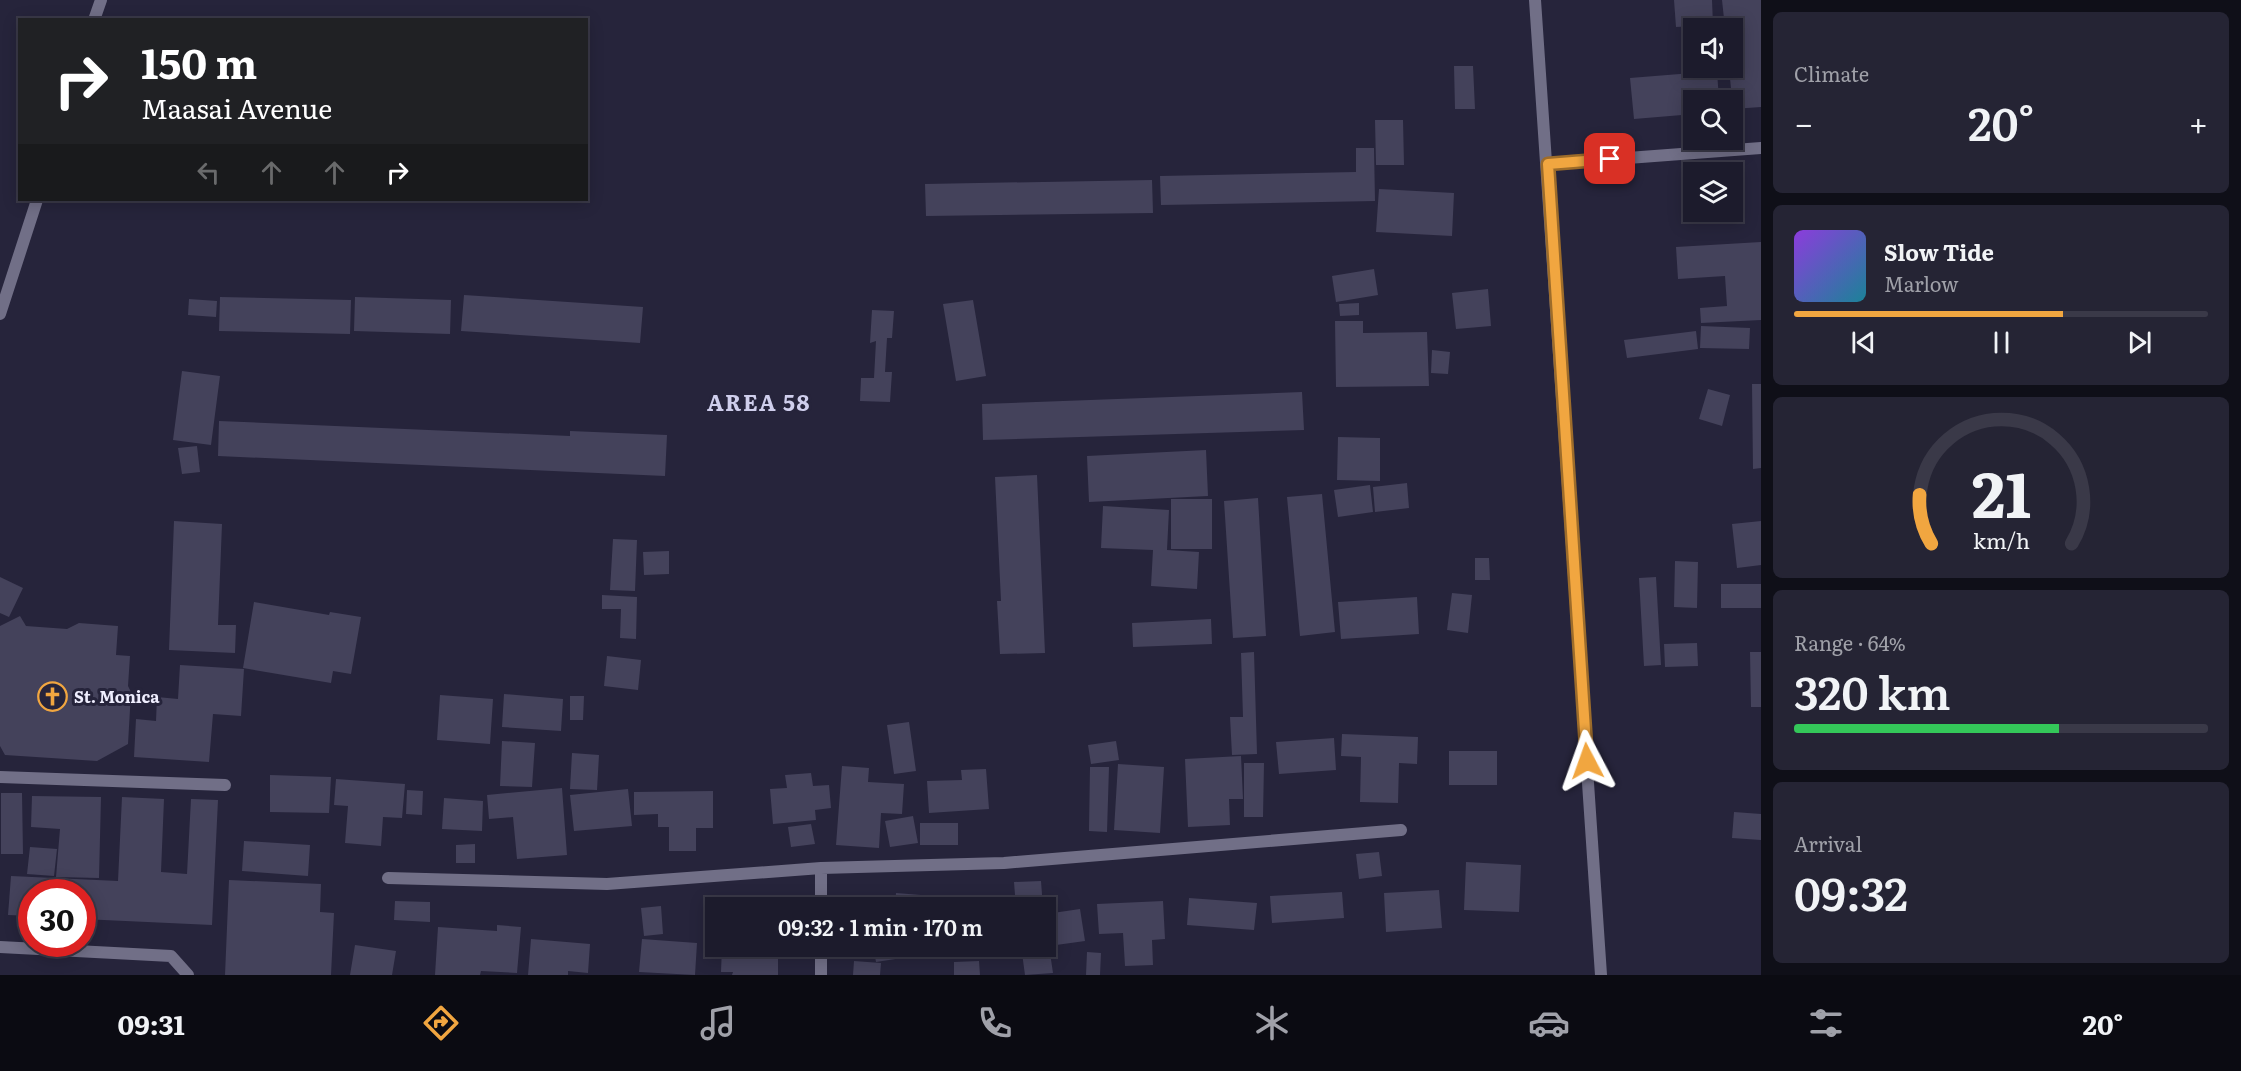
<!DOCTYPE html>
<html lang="en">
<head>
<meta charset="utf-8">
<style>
  :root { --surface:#1c1b2c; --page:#252434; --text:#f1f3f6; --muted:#a0a1a9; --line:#3a3948; --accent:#f1a640 }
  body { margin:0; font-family:Literata,serif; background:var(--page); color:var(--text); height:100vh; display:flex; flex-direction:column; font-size:22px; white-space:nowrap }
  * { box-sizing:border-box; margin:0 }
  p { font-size:20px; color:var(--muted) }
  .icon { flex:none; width:33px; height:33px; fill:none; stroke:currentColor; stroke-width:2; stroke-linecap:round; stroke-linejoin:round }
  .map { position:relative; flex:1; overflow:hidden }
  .side { display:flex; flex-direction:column; gap:12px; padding:12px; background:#0f0f18; width:480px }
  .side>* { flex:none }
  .hud { position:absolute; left:18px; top:18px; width:570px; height:183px; border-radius:0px; box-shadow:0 3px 15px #0003,0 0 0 2px var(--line); background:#202124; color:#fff; overflow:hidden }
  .fabs { position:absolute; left:1683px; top:18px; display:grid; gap:12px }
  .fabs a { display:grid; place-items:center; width:60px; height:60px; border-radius:0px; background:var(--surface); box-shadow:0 3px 15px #0003,0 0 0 2px var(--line); font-size:30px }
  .speed { position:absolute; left:18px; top:879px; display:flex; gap:12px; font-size:30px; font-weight:700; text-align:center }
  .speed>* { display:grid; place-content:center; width:78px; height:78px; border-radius:50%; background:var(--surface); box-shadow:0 3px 15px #0003,0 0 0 2px var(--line); line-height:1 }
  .speed .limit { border:9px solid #d22; background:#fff; color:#111 }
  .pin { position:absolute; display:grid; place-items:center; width:51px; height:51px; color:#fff; margin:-26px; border-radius:12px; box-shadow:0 3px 9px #0006 }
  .me { position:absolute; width:66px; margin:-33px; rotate:356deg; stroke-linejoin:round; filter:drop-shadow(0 0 4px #0008) }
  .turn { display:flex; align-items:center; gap:21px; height:126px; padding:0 24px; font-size:27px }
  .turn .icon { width:78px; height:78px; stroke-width:2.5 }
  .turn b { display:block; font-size:42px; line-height:51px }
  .lanes { display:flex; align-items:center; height:57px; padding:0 24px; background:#0003; justify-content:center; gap:30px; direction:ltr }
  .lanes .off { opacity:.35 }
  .big { font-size:45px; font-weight:600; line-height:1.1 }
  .side .card { flex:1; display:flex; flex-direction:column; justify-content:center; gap:9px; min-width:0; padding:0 21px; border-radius:9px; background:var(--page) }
  .side .dial { align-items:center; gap:0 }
  .dial svg { height:156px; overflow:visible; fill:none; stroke:var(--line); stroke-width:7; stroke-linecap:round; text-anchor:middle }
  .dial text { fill:var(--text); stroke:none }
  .song { display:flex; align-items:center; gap:18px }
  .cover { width:72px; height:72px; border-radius:9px; background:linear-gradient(135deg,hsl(270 70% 55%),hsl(190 70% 35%)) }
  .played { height:6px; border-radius:3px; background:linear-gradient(90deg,var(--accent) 65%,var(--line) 65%) }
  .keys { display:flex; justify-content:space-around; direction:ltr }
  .heat { display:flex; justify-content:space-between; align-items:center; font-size:33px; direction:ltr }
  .charge { height:9px; border-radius:4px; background:linear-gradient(90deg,#34c759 64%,var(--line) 0) }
  .trip { position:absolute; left:705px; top:897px; width:351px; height:60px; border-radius:0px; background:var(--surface); box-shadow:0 3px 15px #0003,0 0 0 2px var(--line); font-weight:600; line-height:60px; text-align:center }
  .dock { display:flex; height:96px; justify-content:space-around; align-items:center; background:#0b0b12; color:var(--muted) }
  .dock .icon { width:42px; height:42px }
  .dock .selected { color:var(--accent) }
  .dock b { font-size:27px; color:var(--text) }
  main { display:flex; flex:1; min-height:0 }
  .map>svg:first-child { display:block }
</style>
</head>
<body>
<main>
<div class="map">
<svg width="1761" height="975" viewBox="0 0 1761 975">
  <rect width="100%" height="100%" fill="#26243b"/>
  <path fill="#44425b" d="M1674,0H1712L1713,25L1676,27Z
    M1722,0H1761V107L1733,109L1729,68H1732V28H1725Z
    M1454,66H1473L1475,109H1455Z
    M1717,71L1719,100H1694V114L1634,119L1630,78Z
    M1375,120H1403L1404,165H1376Z
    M1356,148H1374L1375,201L1161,205L1160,176L1356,172Z
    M1152,180L1153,213L926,216L925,184Z
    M1379,189L1454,193L1452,236L1376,232Z
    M1761,242V320L1701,323L1700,308L1727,306L1725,276L1678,279L1676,247Z
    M1374,269L1378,295L1336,302L1332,276Z
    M1488,289L1491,326L1456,329L1452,293Z
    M464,295L643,307L640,343L461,331Z
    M220,297L351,300L350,334L219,331Z
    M355,297L451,300L450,334L354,331Z
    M189,299L217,301L216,317L188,315Z
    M973,300L986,376L956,381L943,304Z
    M1359,303V315L1340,316L1339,304Z
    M872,310L894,311L892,338H887L885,372H892L890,402L860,401L861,378H874L876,341L870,343Z
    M1335,321H1363V333L1427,332L1429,386L1336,387Z
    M1701,326L1750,328L1749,349L1700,348Z
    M1696,331L1698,349L1627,358L1624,340Z
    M1432,350L1450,352L1448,374L1431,373Z
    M182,371L220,376L211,445L173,440Z
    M1752,384H1761V468L1753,469Z
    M1708,389L1730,395L1722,426L1699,419Z
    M1302,392L1304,430L983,440L982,404Z
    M219,421L570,436V431L667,435L665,476L218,456Z
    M1338,437L1380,438V481L1337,480Z
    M197,446L200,472L182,474L178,448Z
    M1206,450L1208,496L1089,502L1087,456Z
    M1037,475L1045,653L1000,654L997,601H1001L995,477Z
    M1407,483L1409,508L1375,512L1373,487Z
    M1370,485L1373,512L1338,517L1334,490Z
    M1322,494L1335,632L1300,636L1287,497Z
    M1258,498L1266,636L1233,638L1224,501Z
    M1171,499H1212V549H1171Z
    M1103,506L1169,510L1167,550L1199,552L1197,589L1151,586L1153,550L1101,548Z
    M174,521L222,524L218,625H236L235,653L169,650Z
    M1761,521V565L1737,568L1732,524Z
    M613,539L637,540L635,591L610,590Z
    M669,551V574L644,575L643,552Z
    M1475,558H1489L1490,580H1475Z
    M1675,561L1698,562L1697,608L1674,607Z
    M0,577L23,588L9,617L0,613Z
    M1656,577L1661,665L1644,666L1639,578Z
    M1721,584H1761V608H1721Z
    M1452,593L1472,595L1468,633L1447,630Z
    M602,595L637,597L636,639L620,638L621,609H602Z
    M1417,597L1419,634L1341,639L1338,602Z
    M254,602L329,615L330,612L361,617L351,674L333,671L331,683L243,668Z
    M20,616L26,626L67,629L79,623L118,626L116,655L130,656L128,686L131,692L128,744L97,761L5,755L0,746V626Z
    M1211,619L1212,644L1133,647L1132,623Z
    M1697,643L1698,666L1665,667L1664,644Z
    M1254,652L1257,754L1232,755L1230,717H1243L1241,653Z
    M1750,652H1761V707H1751Z
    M607,656L641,660L638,690L604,686Z
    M180,665L244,669L241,716L213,714L209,762L134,757L136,719L156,721L157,697L178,699Z
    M504,694L563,699L561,731L502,727Z
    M440,695L493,699L490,744L437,740Z
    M570,696H584L583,720H570Z
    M909,722L916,771L894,774L887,725Z
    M1342,734L1418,737L1417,764L1399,763L1398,803L1360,802L1361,757L1341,756Z
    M1334,738L1336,770L1279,774L1276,742Z
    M502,741L535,743L532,787L500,786Z
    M1116,741L1119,760L1091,764L1088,745Z
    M1449,751H1497V785H1449Z
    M572,753L599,755L597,790L570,789Z
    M1241,756L1243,799H1229L1230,825L1188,827L1185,759Z
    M1244,763H1264L1263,817H1244Z
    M1118,764L1164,767L1160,833L1114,830Z
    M842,766L869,768L868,782L904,784L902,814L881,813L879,848L836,845Z
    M1090,767H1109L1107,832L1089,831Z
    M986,769L989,809L929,813L927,781L962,780L961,770Z
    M811,773L813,786L829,785L831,808L815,810L816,820L773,824L770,789L787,788L785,775Z
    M270,775L331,777L329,813L270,812Z
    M336,779L405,784L402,818L383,817L381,846L345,843L348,806L334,805Z
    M562,788L567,855L517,859L513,817L489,819L487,795Z
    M628,789L632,826L574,831L570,795Z
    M407,790L423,791L422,815L406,814Z
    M713,791V828H696V851H669V827H658V814L634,815V792Z
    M1,793H22L23,854H1Z
    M32,796L101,797L99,878L56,877L60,829L31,827Z
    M122,797L164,799L161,872L187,874L191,799L218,800L212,925L82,919V892H32V916L8,915L11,876L118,881Z
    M444,798L483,801L482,831L442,829Z
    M1734,812L1761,814V840L1732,838Z
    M913,816L918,843L890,847L885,821Z
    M920,823H958V845H920Z
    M811,824L815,844L791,847L788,827Z
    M244,841L310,845L308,876L242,871Z
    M475,844V863H456V845Z
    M30,847L57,849L54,876L27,874Z
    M1379,852L1382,876L1359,879L1356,854Z
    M1466,862L1521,865L1519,912L1464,910Z
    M229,880L321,884L320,912L334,913L331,975H225Z
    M1041,881L1043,908H1016L1014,882Z
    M1439,890L1442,928L1386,932L1384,893Z
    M1342,892L1344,918L1272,923L1270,896Z
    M896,893L921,895V908H895Z
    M1189,898L1257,903L1254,930L1187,925Z
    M395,901L430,902V922L394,920Z
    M1163,901L1165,939L1152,940L1153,965L1125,966L1123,933L1099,934L1097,904Z
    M661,906L663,934L644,936L641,908Z
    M1080,909L1085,941L1049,946L1053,973L1025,975L1021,946H1046V914Z
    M497,925L521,927L517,973L481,971L480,975H435L438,927L497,931Z
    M531,939L590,944L588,973L568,971V975H528Z
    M642,939L697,943L695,975L639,972Z
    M355,945L396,951L392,975H350Z
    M722,946H778V975H732L733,972H721Z
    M873,946H914L915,956L876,962Z
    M939,946H994V953L939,951Z
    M1087,952L1101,953L1100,975H1086Z
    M854,961L881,963L880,975H853Z
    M979,961L980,975H954V962Z"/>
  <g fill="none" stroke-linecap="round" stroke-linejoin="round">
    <path stroke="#716f87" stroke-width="12" d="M1535,0L1601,975
      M94,20L101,0
      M1548,164L1761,148
      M0,314L37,200
      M0,777L225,785
      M821,868V908
      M388,878L607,884L821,868L1004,863L1401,830
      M821,946V975
      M0,947L171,956L188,975"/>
  </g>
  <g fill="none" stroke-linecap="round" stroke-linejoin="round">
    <defs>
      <path id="route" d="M1587,761L1548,164L1610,159"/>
    </defs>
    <use href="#route" stroke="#9d6c2a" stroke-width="15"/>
    <use href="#route" stroke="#f1a640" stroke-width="10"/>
  </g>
  <defs>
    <symbol id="church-ring" viewBox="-11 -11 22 22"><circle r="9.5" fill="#26243b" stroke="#f1a640" stroke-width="1.5"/><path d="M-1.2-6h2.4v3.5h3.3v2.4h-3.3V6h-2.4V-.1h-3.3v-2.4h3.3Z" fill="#f1a640"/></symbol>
  </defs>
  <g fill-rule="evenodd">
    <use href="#church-ring" x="36" y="680" width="33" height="33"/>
  </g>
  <g text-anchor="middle" stroke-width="6" stroke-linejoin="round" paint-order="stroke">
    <g font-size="16" font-weight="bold" fill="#efeefe" stroke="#26243b" text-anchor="start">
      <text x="74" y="703">St. Monica</text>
    </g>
    <g font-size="22" font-weight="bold" letter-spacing="1.5" fill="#cfceec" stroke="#26243b">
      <text x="759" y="411">AREA 58</text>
    </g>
  </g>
</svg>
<div class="fabs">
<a><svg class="icon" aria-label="sound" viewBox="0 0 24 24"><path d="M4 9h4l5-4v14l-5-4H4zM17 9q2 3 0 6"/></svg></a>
<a><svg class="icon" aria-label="search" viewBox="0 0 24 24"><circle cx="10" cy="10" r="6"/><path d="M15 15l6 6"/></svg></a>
<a><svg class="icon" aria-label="layers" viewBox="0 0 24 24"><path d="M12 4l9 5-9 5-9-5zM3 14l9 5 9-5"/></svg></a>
</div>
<div class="speed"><div class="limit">30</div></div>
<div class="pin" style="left:1610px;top:159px;background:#d93025"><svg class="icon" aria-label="arrive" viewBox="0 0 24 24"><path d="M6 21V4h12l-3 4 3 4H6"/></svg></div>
<svg class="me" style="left:1587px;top:761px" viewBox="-20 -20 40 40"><path d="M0-17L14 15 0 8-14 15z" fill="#f1a640" stroke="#fff" stroke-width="4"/></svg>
<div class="trip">09:32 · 1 min · 170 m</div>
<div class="hud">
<div class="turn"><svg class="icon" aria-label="right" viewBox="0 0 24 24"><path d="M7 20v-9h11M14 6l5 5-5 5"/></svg><div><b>150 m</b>Maasai Avenue</div></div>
<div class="lanes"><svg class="icon off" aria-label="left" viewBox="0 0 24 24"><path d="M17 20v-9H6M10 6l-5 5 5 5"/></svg><svg class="icon off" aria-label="ahead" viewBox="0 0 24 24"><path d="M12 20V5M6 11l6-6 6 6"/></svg><svg class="icon off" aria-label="ahead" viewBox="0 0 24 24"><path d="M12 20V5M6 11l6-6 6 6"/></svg><svg class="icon" aria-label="right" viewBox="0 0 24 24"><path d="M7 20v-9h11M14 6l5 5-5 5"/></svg></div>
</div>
</div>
<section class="side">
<div class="card"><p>Climate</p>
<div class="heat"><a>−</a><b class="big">20°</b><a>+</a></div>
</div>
<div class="card">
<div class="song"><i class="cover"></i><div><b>Slow Tide</b><p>Marlow</p></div></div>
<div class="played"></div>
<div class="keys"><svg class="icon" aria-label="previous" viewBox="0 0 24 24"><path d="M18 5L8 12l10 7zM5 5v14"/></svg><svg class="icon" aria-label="pause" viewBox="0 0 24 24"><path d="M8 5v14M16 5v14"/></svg><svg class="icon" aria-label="next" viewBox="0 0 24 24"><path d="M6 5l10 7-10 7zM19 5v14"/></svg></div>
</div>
<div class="card dial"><svg viewBox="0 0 100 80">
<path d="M14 69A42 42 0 1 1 86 69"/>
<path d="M14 69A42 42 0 0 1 8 44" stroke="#f1a640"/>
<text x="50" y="56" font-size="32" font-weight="700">21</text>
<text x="50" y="72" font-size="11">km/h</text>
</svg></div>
<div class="card"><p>Range · 64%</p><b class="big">320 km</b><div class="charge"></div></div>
<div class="card"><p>Arrival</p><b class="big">09:32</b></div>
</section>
</main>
<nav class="dock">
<b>09:31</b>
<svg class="icon selected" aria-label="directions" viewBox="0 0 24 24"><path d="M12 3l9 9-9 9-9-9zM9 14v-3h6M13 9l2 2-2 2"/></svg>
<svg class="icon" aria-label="music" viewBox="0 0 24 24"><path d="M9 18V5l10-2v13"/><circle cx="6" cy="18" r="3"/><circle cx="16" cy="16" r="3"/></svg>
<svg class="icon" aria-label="phone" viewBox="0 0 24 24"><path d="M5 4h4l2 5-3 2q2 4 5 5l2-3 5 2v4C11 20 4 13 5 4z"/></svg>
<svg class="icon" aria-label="climate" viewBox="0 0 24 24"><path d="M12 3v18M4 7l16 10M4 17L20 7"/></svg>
<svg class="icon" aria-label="car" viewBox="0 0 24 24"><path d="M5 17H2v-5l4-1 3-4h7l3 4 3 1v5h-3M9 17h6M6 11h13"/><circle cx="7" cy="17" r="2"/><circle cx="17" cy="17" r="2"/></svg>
<svg class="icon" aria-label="filters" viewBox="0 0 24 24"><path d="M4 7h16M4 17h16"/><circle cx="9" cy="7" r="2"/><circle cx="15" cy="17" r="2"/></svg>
<b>20°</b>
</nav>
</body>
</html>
